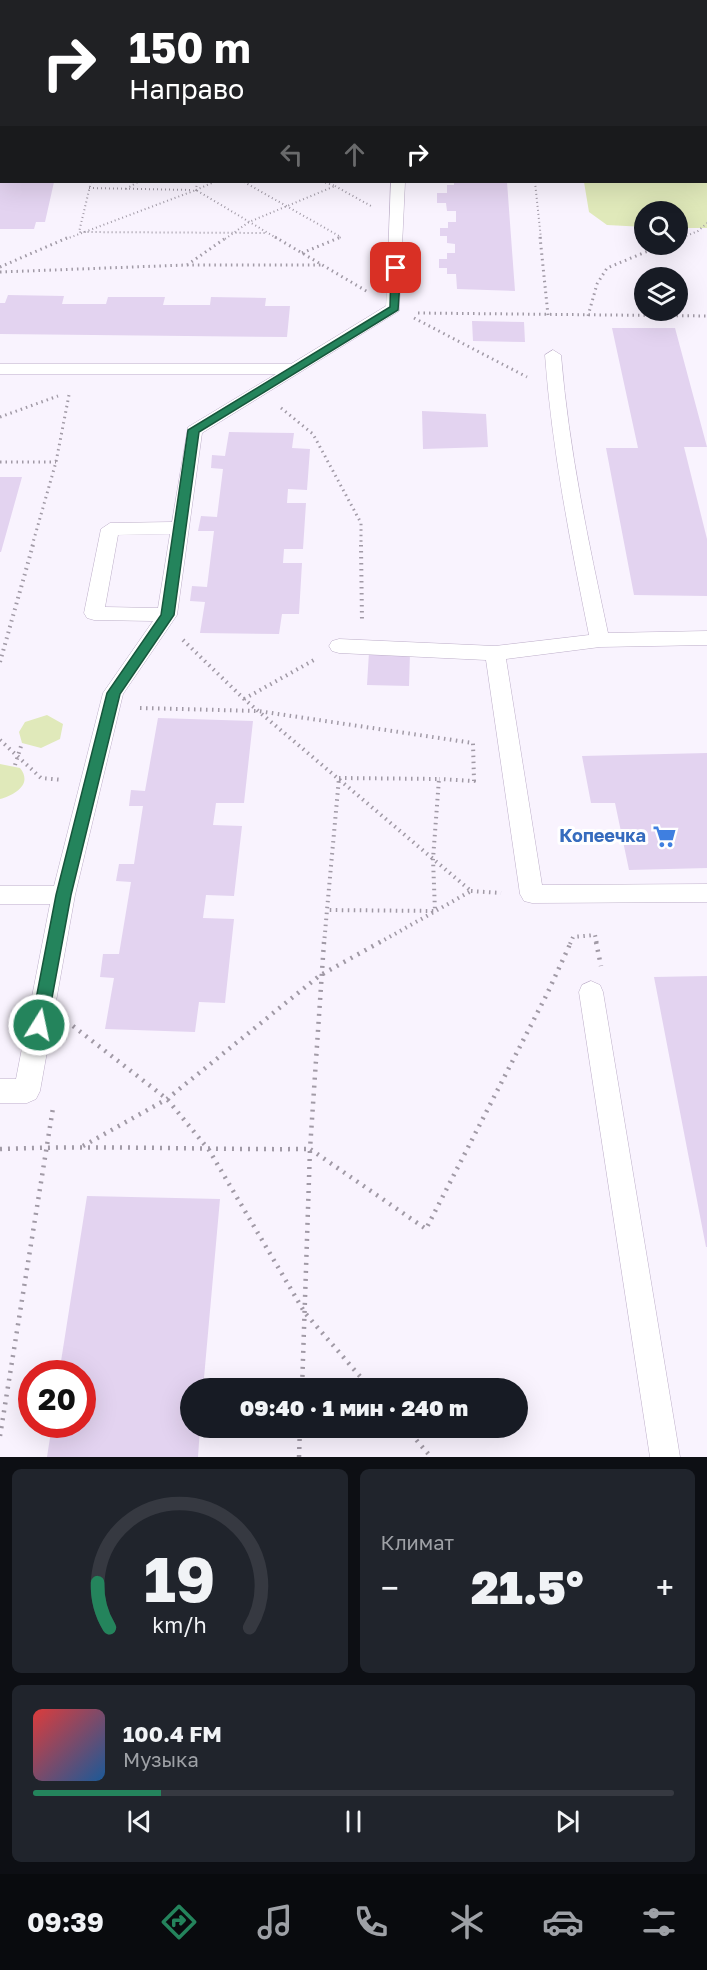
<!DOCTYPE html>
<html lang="ru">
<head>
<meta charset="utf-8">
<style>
  :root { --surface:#171b24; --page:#20242c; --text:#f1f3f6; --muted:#9ea1a6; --line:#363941; --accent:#24845c }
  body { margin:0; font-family:"Golos Text",sans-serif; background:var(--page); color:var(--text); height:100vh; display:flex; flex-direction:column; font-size:22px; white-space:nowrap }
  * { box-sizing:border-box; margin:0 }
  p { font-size:20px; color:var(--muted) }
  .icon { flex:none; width:33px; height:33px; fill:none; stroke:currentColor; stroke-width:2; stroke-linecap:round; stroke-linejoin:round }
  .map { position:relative; height:1457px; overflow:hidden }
  .drawer { display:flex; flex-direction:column; gap:12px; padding:12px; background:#0d0f14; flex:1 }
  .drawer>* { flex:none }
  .hud { position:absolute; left:0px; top:0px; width:708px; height:183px; box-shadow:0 6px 24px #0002; background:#202124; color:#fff; overflow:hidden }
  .tools { position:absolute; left:634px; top:201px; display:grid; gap:12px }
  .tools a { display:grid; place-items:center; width:54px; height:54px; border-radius:50%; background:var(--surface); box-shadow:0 6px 24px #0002; font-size:30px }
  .speed { position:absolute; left:18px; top:1360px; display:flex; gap:12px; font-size:30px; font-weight:700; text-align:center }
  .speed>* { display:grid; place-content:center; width:78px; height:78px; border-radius:50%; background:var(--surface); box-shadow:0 6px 24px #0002; line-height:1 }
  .speed .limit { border:9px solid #d22; background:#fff; color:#111 }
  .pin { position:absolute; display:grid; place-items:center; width:51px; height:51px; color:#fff; margin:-26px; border-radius:12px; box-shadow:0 3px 9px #0006 }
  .me { position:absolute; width:66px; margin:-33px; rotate:10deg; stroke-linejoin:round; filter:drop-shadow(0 0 4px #0008) }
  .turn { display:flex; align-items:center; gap:21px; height:126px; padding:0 30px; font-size:27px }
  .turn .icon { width:78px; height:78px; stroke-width:2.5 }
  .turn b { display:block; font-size:42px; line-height:51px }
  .lanes { display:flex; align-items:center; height:57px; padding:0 30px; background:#0003; justify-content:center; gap:30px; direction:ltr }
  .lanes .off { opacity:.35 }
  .big { font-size:45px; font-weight:800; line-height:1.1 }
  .drawer .tile { flex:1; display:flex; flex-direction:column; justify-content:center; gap:9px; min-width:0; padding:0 21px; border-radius:9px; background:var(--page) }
  .drawer .dial { align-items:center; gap:0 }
  .dial svg { height:156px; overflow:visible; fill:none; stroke:var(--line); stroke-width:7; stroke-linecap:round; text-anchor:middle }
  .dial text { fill:var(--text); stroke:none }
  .song { display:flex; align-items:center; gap:18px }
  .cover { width:72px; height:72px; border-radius:9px; background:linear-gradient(135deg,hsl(0 70% 55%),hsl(210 70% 35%)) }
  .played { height:6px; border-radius:3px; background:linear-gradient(90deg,var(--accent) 20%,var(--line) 20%) }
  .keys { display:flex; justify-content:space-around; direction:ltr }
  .heat { display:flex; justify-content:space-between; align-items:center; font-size:33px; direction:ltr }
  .drawer .tiles { flex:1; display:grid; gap:12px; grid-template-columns:1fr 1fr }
  .tile:last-child { grid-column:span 2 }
  .trip { position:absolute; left:180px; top:1378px; width:348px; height:60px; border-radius:30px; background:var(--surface); box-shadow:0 6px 24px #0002; font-weight:800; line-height:60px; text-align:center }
  .dock { display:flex; height:96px; justify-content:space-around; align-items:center; background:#090b0e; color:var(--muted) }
  .dock .icon { width:42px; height:42px }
  .dock .active { color:var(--accent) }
  .dock b { font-size:27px; color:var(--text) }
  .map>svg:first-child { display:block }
</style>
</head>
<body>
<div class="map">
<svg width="707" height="1457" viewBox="0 0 707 1457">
  <rect width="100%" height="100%" fill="#f9f3fe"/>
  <path fill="#e0e9ba" d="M707,142V228H678V212H645V227L607,225L589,212L584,182H706Z
    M47,715L63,724L60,739L41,748L22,743L19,732L25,722Z
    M0,764L20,768C33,784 15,795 0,799Z"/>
  <path fill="#e3d3f0" d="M0,182H54L45,222H36L34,229H0Z
    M454,182H507L515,291L457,289L456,274H447V268H439V259H447V253H455V244L447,243V236H440V228H448V222H456V211H447L446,203H437V193H447V185H454Z
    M8,295L64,296L62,304H106L108,297H165L163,305H210L211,297L266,298L265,306H290L287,337L0,334V303H5Z
    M472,321L524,322L525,342L473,341Z
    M612,328H675L707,447H684L707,539V596L634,595L606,448H638Z
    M422,411L486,414L488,447L423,449Z
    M229,432L294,433L292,448L310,449L307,490L288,489L287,503H306L303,549H284L283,563H302L299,614H282L279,634L200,633L205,602L190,601L192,586L207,587L214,531H198L201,516L217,517L223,469L211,468L212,455L225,456Z
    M0,477H22L1,552H0Z
    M369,652L410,653L409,686L367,685Z
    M158,718L253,721L244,803H216L213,825L242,826L234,896L206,895L203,918L234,919L225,1003L199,1002L195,1032L105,1029L114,978L100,977L103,954H119L131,882L116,881L119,864H134L143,806H129L131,790L145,791Z
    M707,753V868L629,870L615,803H591L582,756Z
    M707,976V1247H706L654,977Z
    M87,1196L220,1199L203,1389H190V1428H200L198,1457H47L52,1425H82V1374H59Z"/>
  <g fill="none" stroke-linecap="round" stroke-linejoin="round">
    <defs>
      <path id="service" d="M21,0H33V2H21Z
        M325,0H337V2H325Z
        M538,0H550V2H538Z
        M0,47H2L0,57Z
        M706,60H707V68H706Z
        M0,83H2V91H0Z
        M391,182H405L399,311L202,433L177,615L123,694L75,895L40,1091L36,1099L27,1103H0V1079H16L50,904H0V886H54L103,693L153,621L94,620L87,618L84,613L101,529L110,523L172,522L188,427L276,374H0V364H291L386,306ZM170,534L158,608L105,607L118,535Z
        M553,350L561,355C569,450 588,540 608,633L707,631V645L600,647L506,659L542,885L707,884V902L532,903L524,901L520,894L486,660L339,653L332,651L329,646L332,641L339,639L495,646L589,635C570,541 552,450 545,355Z
        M591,981L600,985L603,992L680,1457H650L579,992L582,985Z"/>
    </defs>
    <use href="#service" stroke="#bdaec9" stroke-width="1"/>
    <path stroke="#a19aa6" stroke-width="2" stroke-dasharray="1 3" stroke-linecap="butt" d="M449,2L451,0
      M91,182L79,232L267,233
      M197,182L196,190L214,182
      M244,182L341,237L337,239
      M535,182L541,239
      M335,186L371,206
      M89,188L192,190
      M126,189L138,182
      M66,239L196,190L278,239
      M225,239L249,222L335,186L324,182
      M679,239L698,231L707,223"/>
    <path stroke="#a19aa6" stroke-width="3" stroke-dasharray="1.5 4" stroke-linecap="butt" d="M275,237L368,292
      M540,237L548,315
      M678,239L683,237
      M302,253L341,237
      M187,265L227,237
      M0,267L69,237
      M0,272L186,265H323
      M418,313L707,316
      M588,316L597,284L607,268L665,244
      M414,318L527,377
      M281,408L313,434L361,523V546
      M0,417L58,396
      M0,462H56
      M32,546L56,462L69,395"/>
    <path stroke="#a19aa6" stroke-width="4" stroke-dasharray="1.5 4.5" stroke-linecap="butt" d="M361,545L362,622
      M183,640L244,699L471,891L377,944
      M0,662L33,545
      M244,699L314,660
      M140,708L258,711L473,743L474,781L439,779
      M0,740L41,778L63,780
      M15,765L22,743
      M339,778L439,779L433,859L435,911L327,910Z
      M471,891L501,893
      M324,944L327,910
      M570,944L573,937L595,935L597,944"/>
    <path stroke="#a19aa6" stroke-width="4.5" stroke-dasharray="2 6" stroke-linecap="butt" d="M324,942L310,1149L426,1229L547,994L571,942
      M596,942L601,966
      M73,1026L167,1099L209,1150L305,1313L371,1389
      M83,1146L167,1099L319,976L380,942
      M0,1149C103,1145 207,1150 310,1149L302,1389
      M406,1428L431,1457
      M0,1436L53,1108
      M299,1457L300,1428"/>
    <use href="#service" fill="#fff" fill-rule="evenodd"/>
  </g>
  <path fill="#24845c" stroke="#17563c" stroke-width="1.5" d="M396,265L401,268L398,310L199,432L174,615L120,694L71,895L47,1025L45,1030H34L31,1025L56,895L107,693L161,615L188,430L390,307L391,268Z"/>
  <defs>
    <symbol id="supermarket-bare" viewBox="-9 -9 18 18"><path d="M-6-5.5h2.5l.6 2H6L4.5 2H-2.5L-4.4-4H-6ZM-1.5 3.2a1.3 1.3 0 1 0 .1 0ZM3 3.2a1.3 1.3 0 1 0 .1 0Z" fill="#3f7fe0" stroke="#fff" stroke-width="2.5" paint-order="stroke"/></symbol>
  </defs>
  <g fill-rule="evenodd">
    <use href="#supermarket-bare" x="648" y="820" width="33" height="33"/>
  </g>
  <g text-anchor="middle" stroke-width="6" stroke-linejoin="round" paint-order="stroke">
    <g font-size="18" font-weight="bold" fill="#366cbe" stroke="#fff" text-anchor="end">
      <text x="646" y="842">Копеечка</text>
    </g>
  </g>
</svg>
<div class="tools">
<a><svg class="icon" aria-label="search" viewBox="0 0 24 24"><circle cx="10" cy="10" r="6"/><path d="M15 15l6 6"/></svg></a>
<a><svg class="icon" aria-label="layers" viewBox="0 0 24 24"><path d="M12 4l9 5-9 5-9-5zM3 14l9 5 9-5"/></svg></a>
</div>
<div class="speed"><div class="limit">20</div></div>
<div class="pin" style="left:396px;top:268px;background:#d93025"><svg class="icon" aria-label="arrive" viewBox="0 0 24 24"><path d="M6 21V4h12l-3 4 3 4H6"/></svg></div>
<svg class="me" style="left:39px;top:1025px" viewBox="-20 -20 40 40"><circle r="17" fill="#24845c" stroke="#fff" stroke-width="3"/><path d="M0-11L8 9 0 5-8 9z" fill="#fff"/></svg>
<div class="trip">09:40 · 1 мин · 240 m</div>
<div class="hud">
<div class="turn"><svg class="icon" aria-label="right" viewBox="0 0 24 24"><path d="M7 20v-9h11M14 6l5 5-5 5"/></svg><div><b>150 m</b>Направо</div></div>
<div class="lanes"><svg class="icon off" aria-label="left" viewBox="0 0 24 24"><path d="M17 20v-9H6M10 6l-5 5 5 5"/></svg><svg class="icon off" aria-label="ahead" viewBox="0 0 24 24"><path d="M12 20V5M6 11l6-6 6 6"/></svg><svg class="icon" aria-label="right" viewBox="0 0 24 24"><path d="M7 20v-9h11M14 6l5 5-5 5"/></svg></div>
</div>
</div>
<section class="drawer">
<div class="tiles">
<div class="tile dial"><svg viewBox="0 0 100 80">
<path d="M14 69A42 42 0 1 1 86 69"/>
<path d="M14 69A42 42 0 0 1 8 46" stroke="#24845c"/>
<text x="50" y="56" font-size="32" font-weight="700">19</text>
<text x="50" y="72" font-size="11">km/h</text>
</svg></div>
<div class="tile"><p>Климат</p>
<div class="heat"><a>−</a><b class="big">21.5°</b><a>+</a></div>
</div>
<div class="tile">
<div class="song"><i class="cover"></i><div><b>100.4 FM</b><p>Музыка</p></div></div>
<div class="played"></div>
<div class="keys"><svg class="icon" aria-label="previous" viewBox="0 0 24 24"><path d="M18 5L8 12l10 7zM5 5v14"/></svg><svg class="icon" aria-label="pause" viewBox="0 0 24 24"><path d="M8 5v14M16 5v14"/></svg><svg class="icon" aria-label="next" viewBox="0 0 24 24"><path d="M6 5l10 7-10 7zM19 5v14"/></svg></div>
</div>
</div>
</section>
<nav class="dock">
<b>09:39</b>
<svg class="icon active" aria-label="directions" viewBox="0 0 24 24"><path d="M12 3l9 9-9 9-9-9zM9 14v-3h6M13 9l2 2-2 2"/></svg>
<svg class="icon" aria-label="music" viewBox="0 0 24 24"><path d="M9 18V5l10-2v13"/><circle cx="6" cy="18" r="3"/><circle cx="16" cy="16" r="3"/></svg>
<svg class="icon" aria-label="phone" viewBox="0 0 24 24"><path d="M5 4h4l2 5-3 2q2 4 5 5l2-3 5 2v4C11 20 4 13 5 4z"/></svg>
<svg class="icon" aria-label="climate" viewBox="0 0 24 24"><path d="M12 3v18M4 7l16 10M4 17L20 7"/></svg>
<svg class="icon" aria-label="car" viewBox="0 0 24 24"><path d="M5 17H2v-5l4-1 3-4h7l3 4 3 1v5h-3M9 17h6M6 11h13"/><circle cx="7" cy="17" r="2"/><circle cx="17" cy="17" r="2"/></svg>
<svg class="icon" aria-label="filters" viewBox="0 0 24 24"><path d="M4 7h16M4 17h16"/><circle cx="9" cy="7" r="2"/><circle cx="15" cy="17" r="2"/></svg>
</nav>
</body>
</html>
